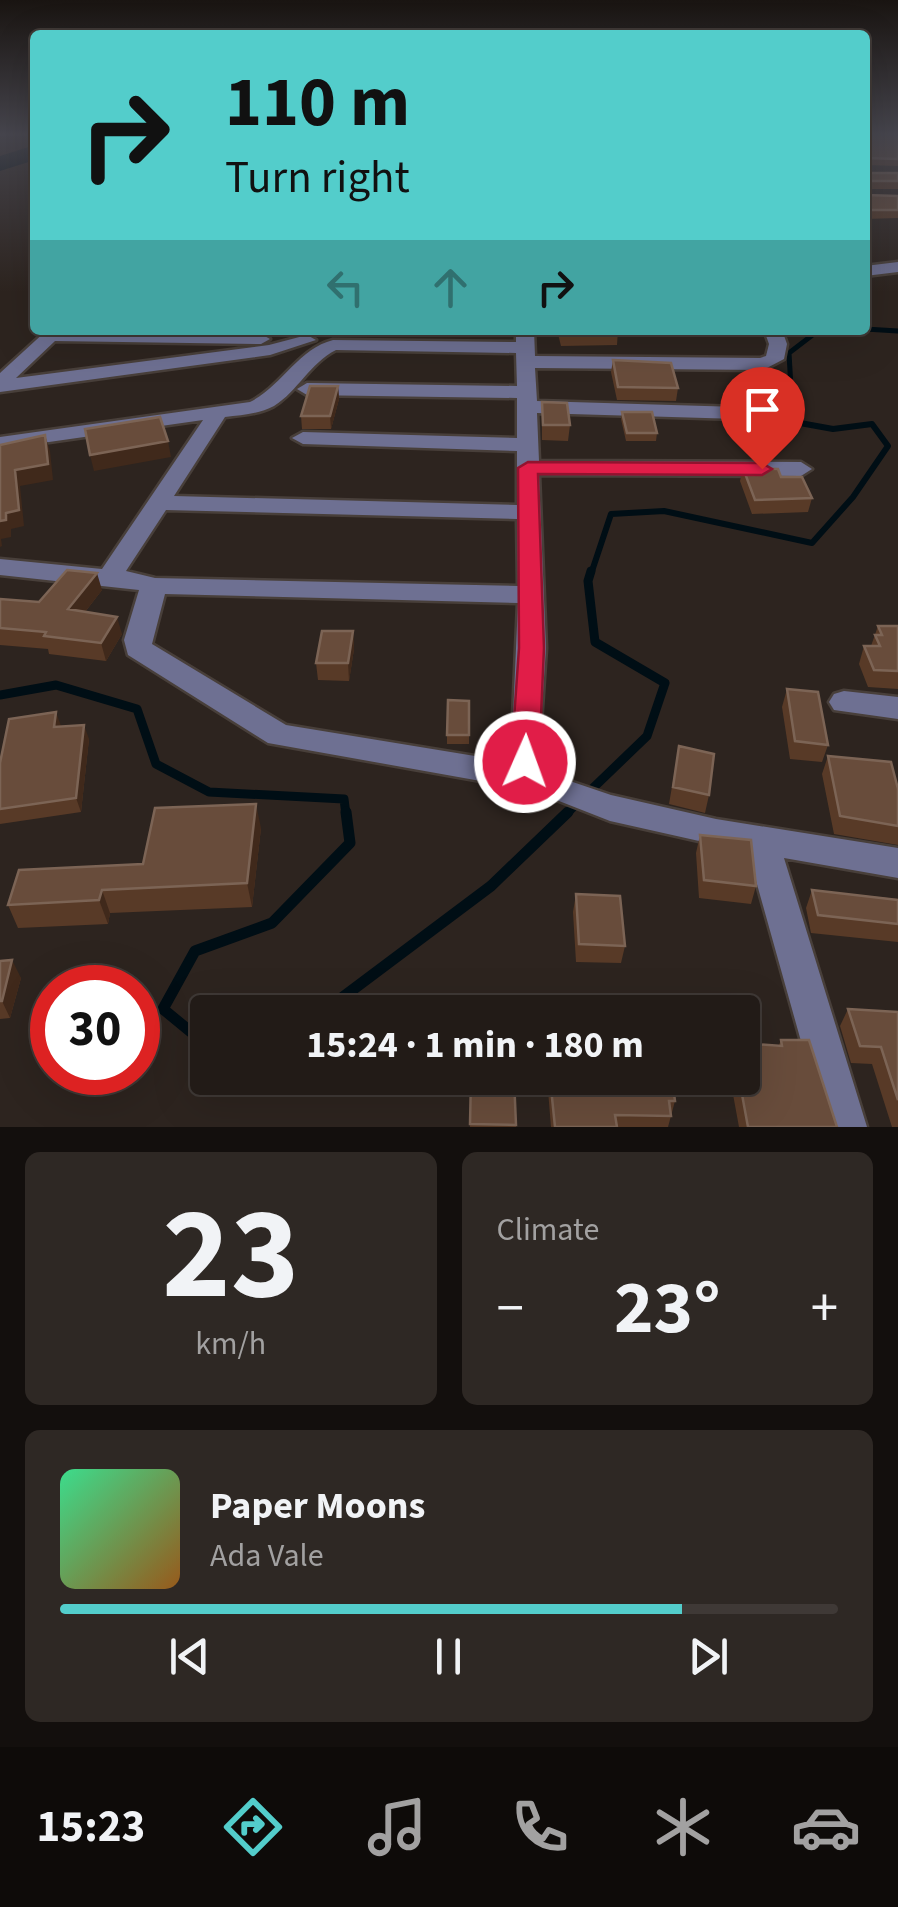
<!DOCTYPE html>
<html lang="en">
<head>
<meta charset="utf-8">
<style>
  :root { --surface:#221b17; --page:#2e2824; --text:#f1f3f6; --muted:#a2a1a1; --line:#3f3936; --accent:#53cdcb }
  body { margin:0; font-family:"Source Sans 3",sans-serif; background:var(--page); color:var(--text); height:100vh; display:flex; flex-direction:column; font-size:38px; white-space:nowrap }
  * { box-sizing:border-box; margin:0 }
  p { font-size:32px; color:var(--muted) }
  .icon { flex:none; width:55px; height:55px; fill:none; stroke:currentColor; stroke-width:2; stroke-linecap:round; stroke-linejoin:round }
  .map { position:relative; height:1127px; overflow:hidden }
  .side { display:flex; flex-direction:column; gap:25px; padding:25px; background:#130f0d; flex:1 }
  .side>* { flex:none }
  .banner { position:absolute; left:30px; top:30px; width:840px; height:305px; border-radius:10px; box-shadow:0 10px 40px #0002,0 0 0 2px var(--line); background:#53cdcb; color:#111; overflow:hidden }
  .speed { position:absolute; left:30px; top:965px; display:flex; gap:20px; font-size:50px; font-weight:700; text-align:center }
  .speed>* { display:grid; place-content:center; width:130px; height:130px; border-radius:50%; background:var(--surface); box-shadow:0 10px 40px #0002,0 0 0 2px var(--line); line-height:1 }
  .speed .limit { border:15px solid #d22; background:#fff; color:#111 }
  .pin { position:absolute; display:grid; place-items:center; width:85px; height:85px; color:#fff; margin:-102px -42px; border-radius:50% 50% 50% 0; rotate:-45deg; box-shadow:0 0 10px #0007 }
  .pin .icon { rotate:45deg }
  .me { position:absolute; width:110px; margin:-55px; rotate:2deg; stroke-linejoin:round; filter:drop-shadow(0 0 8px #0008) }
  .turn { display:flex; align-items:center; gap:35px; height:210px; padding:0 30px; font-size:45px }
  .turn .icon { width:130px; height:130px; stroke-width:2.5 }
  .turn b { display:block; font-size:70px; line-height:85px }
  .lanes { display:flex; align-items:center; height:95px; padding:0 30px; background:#0003; justify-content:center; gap:50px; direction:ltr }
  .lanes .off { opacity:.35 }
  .big { font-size:75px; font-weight:700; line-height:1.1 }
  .side .widget { flex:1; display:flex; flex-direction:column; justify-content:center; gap:15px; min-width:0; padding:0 35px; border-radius:15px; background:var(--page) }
  .side .dial { align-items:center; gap:0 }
  .dial b { font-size:130px; line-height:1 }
  .song { display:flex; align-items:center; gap:30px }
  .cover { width:120px; height:120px; border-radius:15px; background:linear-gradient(135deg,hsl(150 70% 55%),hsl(30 70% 35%)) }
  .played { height:10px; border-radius:5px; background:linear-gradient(90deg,var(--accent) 80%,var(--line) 80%) }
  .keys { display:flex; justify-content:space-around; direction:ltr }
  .heat { display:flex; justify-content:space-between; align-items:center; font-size:55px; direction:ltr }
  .side .tiles { flex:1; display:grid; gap:25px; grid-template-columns:1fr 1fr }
  .widget:last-child { grid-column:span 2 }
  .trip { position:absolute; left:190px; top:995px; width:570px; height:100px; border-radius:10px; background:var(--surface); box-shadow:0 10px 40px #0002,0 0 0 2px var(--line); font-weight:700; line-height:100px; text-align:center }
  .dock { display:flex; height:160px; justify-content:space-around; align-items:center; background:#0e0b09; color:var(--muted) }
  .dock .icon { width:70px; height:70px }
  .dock .current { color:var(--accent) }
  .dock b { font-size:45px; color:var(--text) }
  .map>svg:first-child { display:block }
</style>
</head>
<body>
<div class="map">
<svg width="898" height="1127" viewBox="0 0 898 1127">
  <rect width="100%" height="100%" fill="#2d241f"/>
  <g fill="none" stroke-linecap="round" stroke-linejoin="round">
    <path stroke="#000e15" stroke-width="5" d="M865,329L898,331
      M791,388L789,353L819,330"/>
    <path stroke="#000e15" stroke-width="6" d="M591,574L611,514L664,511L812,543L853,497L888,446L872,424L833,429L800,423L791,385"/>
    <path stroke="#000e15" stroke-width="9" d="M0,695L56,685L137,709L156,764L209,792L344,799L346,815
      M565,815L647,736L665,683L595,642L588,581L591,571"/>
    <path stroke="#000e15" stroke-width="11" d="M314,1012L331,1006L491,886L568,812
      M208,1046L163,1009L195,951L272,923L350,843L346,812"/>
    <path fill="#000e15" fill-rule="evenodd" d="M35,145V160L0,171V156Z"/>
    <defs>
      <path id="minor" d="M898,262V272L865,276V266Z
        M47,330L261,334L270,339L261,344L55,341L16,378L269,345L307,335L316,340L270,355L0,392V373Z
        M516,330H534L535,356L760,358L766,356L769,344L764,330H782L787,344L784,359L763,370L535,368L537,401L771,408L781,414L771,420L537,413L539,461L801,462L812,469L801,476L539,475L546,648L539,753L543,764L558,777L611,795L716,819L898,848V878L784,858L867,1127H825L748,852L610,821L531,790L268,743L128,655L124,640L139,590L0,575V559L102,569L203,420L0,449V437L250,402C282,386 298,349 333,340L516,342ZM336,350L516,353L517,386L307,383L297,389L307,395L517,398V438L303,432L292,438L303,444L517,451V505L174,496L225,417C242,415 259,414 274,406C298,391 310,363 336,350ZM166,510L517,519L518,586L155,578L126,571ZM165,594L518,603L511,762L286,725L152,644Z
        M844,691L898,697V719L834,710L829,702L834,694Z"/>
    </defs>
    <use href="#minor" stroke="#483f3a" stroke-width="5"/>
    <use href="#minor" fill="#6e7092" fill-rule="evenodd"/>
  </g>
  <path fill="#583a27" d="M865,134H898V166L865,165Z
    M867,173H898V189H865Z
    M865,195L898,196V218L865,219Z
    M557,330H618L617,345L561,346Z
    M613,360L678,388L676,401L617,400L611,372Z
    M338,386L339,399L331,429H302L301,416Z
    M730,387L761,396L759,404L732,403L729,395Z
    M542,402L570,425L568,441L542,440Z
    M743,408L781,430L777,446H749L740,423Z
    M622,412L657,433L656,441H626L621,419Z
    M743,468L781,477L812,498L808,512L752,514L740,481Z
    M102,590L85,612L122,634L106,661L49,654L48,649L0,645V599L39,602Z
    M878,626H898V689L868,687L859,664L864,646H871Z
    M353,631L354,649L349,681L318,680L316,663Z
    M787,689L828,745L822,762L790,759L782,707Z
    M469,701V744H447V735Z
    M61,727L89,739L81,812L0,824V763Z
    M679,746L709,795L705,813L669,804Z
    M828,756L898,789V845L834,834L822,774Z
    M261,828L252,907L110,913L108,924L18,928L8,905Z
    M700,835L756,886L751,904L699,898L696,853Z
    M812,890L898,899V942L811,933L806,908Z
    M576,894L625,946L621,963L576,962L573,912Z
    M0,961L21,978L10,1018L0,1019Z
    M848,1009L898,1012V1127H892L872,1064L851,1063L840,1026Z
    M781,1040L837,1127H739L730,1078H742L779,1045Z
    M470,1078H514L516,1127H470Z
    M547,1078H672L675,1101L668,1127H551Z"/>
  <path fill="#40291b" d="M338,386L339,399L331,429L330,416Z
    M45,435L50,451L53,480L20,486L24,526L11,529V537L1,539L2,546L0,547V521L6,513L15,470Z
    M168,441L171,457L94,471L90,455Z
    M97,573L102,590L74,626L68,609Z
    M117,617L122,634L106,661L101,643Z
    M353,631L354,649L349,681L348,663Z
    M56,712L61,726L59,741L54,727Z
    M84,725L89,739L81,812L76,798Z
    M256,804L261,828L252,907L247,883Z
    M102,890L110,913L108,924L99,900Z
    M12,960L21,978L10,1018L2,1001Z"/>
  <path fill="#684c3b" stroke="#7c6455" stroke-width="2.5" d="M865,134H898V159L867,158L865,163Z
    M865,171L867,173H898V181H867L865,183Z
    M865,195L898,196V210H865Z
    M561,330H618L619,333L562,334Z
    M613,360L671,363L678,388L618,387Z
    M310,386H338L330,416H301Z
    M730,387L757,388L761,396H734Z
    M542,402L567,403L570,425H543Z
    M743,408H771L781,430H752Z
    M622,412H652L657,433H627Z
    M160,417L168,441L90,455L85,429Z
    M45,435L48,464L15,470L19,510L6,513V520L0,521V445Z
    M743,468L778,469L781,477H802L812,498L755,500Z
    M67,570L97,573L68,609L117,617L101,643L44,636L46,632L0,628V599L39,602Z
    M878,626H898V671L874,670L864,646H880L875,635H882Z
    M322,631H353L348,663H316Z
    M787,689L818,692L828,745L795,741Z
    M448,700L469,701V735H447Z
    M56,712L54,727L84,725L76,798L0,809V763L9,719Z
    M679,746L714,754L709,795L673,787Z
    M828,756L891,762L898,789V826L840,816Z
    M256,804L247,883L102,890L99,900L8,905L19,870L143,864L155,808Z
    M700,835L751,840L756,886L704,880Z
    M812,890L898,900V924L818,915Z
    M576,894L620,896L625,946L579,944Z
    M12,960L2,1001H0V961Z
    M848,1009L898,1012V1100L881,1047L860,1046Z
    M781,1040H809L837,1127H748L739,1078H742V1043L782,1046Z
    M471,1078H514L516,1125L470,1124Z
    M550,1078H672L675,1101H669L671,1116L615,1115L617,1127H555Z"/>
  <linearGradient id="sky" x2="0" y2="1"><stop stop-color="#191411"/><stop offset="0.46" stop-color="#46454d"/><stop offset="1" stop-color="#46454d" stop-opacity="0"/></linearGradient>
  <rect width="898" height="292" fill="url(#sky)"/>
  <path fill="#e11d48" stroke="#92132f" stroke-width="2.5" d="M528,462L762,463L772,469L762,475L538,474L544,648L539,762L535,769L525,772L515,769L511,762L519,648L518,468Z"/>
</svg>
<div class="speed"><div class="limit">30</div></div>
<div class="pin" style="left:762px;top:469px;background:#d93025"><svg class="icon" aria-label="arrive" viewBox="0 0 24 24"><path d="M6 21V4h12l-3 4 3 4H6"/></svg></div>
<svg class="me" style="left:525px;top:762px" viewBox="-20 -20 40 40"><circle r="17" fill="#e11d48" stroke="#fff" stroke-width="3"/><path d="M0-11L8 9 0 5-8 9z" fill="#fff"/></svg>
<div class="trip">15:24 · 1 min · 180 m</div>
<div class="banner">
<div class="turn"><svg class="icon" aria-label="right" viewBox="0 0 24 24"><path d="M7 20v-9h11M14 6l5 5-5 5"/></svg><div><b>110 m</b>Turn right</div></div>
<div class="lanes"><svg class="icon off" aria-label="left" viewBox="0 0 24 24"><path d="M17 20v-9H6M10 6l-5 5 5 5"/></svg><svg class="icon off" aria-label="ahead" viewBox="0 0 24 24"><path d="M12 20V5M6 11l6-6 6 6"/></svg><svg class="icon" aria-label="right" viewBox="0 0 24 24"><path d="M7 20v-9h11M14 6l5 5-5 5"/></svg></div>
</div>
</div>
<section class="side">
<div class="tiles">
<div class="widget dial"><b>23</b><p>km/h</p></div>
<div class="widget"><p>Climate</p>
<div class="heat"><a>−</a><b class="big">23°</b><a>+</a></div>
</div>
<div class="widget">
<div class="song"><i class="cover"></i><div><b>Paper Moons</b><p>Ada Vale</p></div></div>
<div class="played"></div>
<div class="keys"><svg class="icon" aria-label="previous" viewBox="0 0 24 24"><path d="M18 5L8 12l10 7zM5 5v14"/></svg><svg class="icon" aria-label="pause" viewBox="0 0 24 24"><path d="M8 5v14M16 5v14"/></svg><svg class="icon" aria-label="next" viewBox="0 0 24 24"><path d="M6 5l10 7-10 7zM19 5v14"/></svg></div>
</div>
</div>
</section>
<nav class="dock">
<b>15:23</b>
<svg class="icon current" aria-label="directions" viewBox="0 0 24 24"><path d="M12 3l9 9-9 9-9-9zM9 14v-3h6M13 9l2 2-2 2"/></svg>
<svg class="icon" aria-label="music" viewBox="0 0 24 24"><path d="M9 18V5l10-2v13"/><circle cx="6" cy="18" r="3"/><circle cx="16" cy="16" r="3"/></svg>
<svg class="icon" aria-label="phone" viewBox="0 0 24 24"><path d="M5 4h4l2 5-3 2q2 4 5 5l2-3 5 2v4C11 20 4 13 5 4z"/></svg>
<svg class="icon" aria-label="climate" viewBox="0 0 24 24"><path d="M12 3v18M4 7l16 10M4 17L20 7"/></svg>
<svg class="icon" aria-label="car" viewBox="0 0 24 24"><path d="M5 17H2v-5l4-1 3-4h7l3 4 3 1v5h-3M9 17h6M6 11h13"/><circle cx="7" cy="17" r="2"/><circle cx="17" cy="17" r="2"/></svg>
</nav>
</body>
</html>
